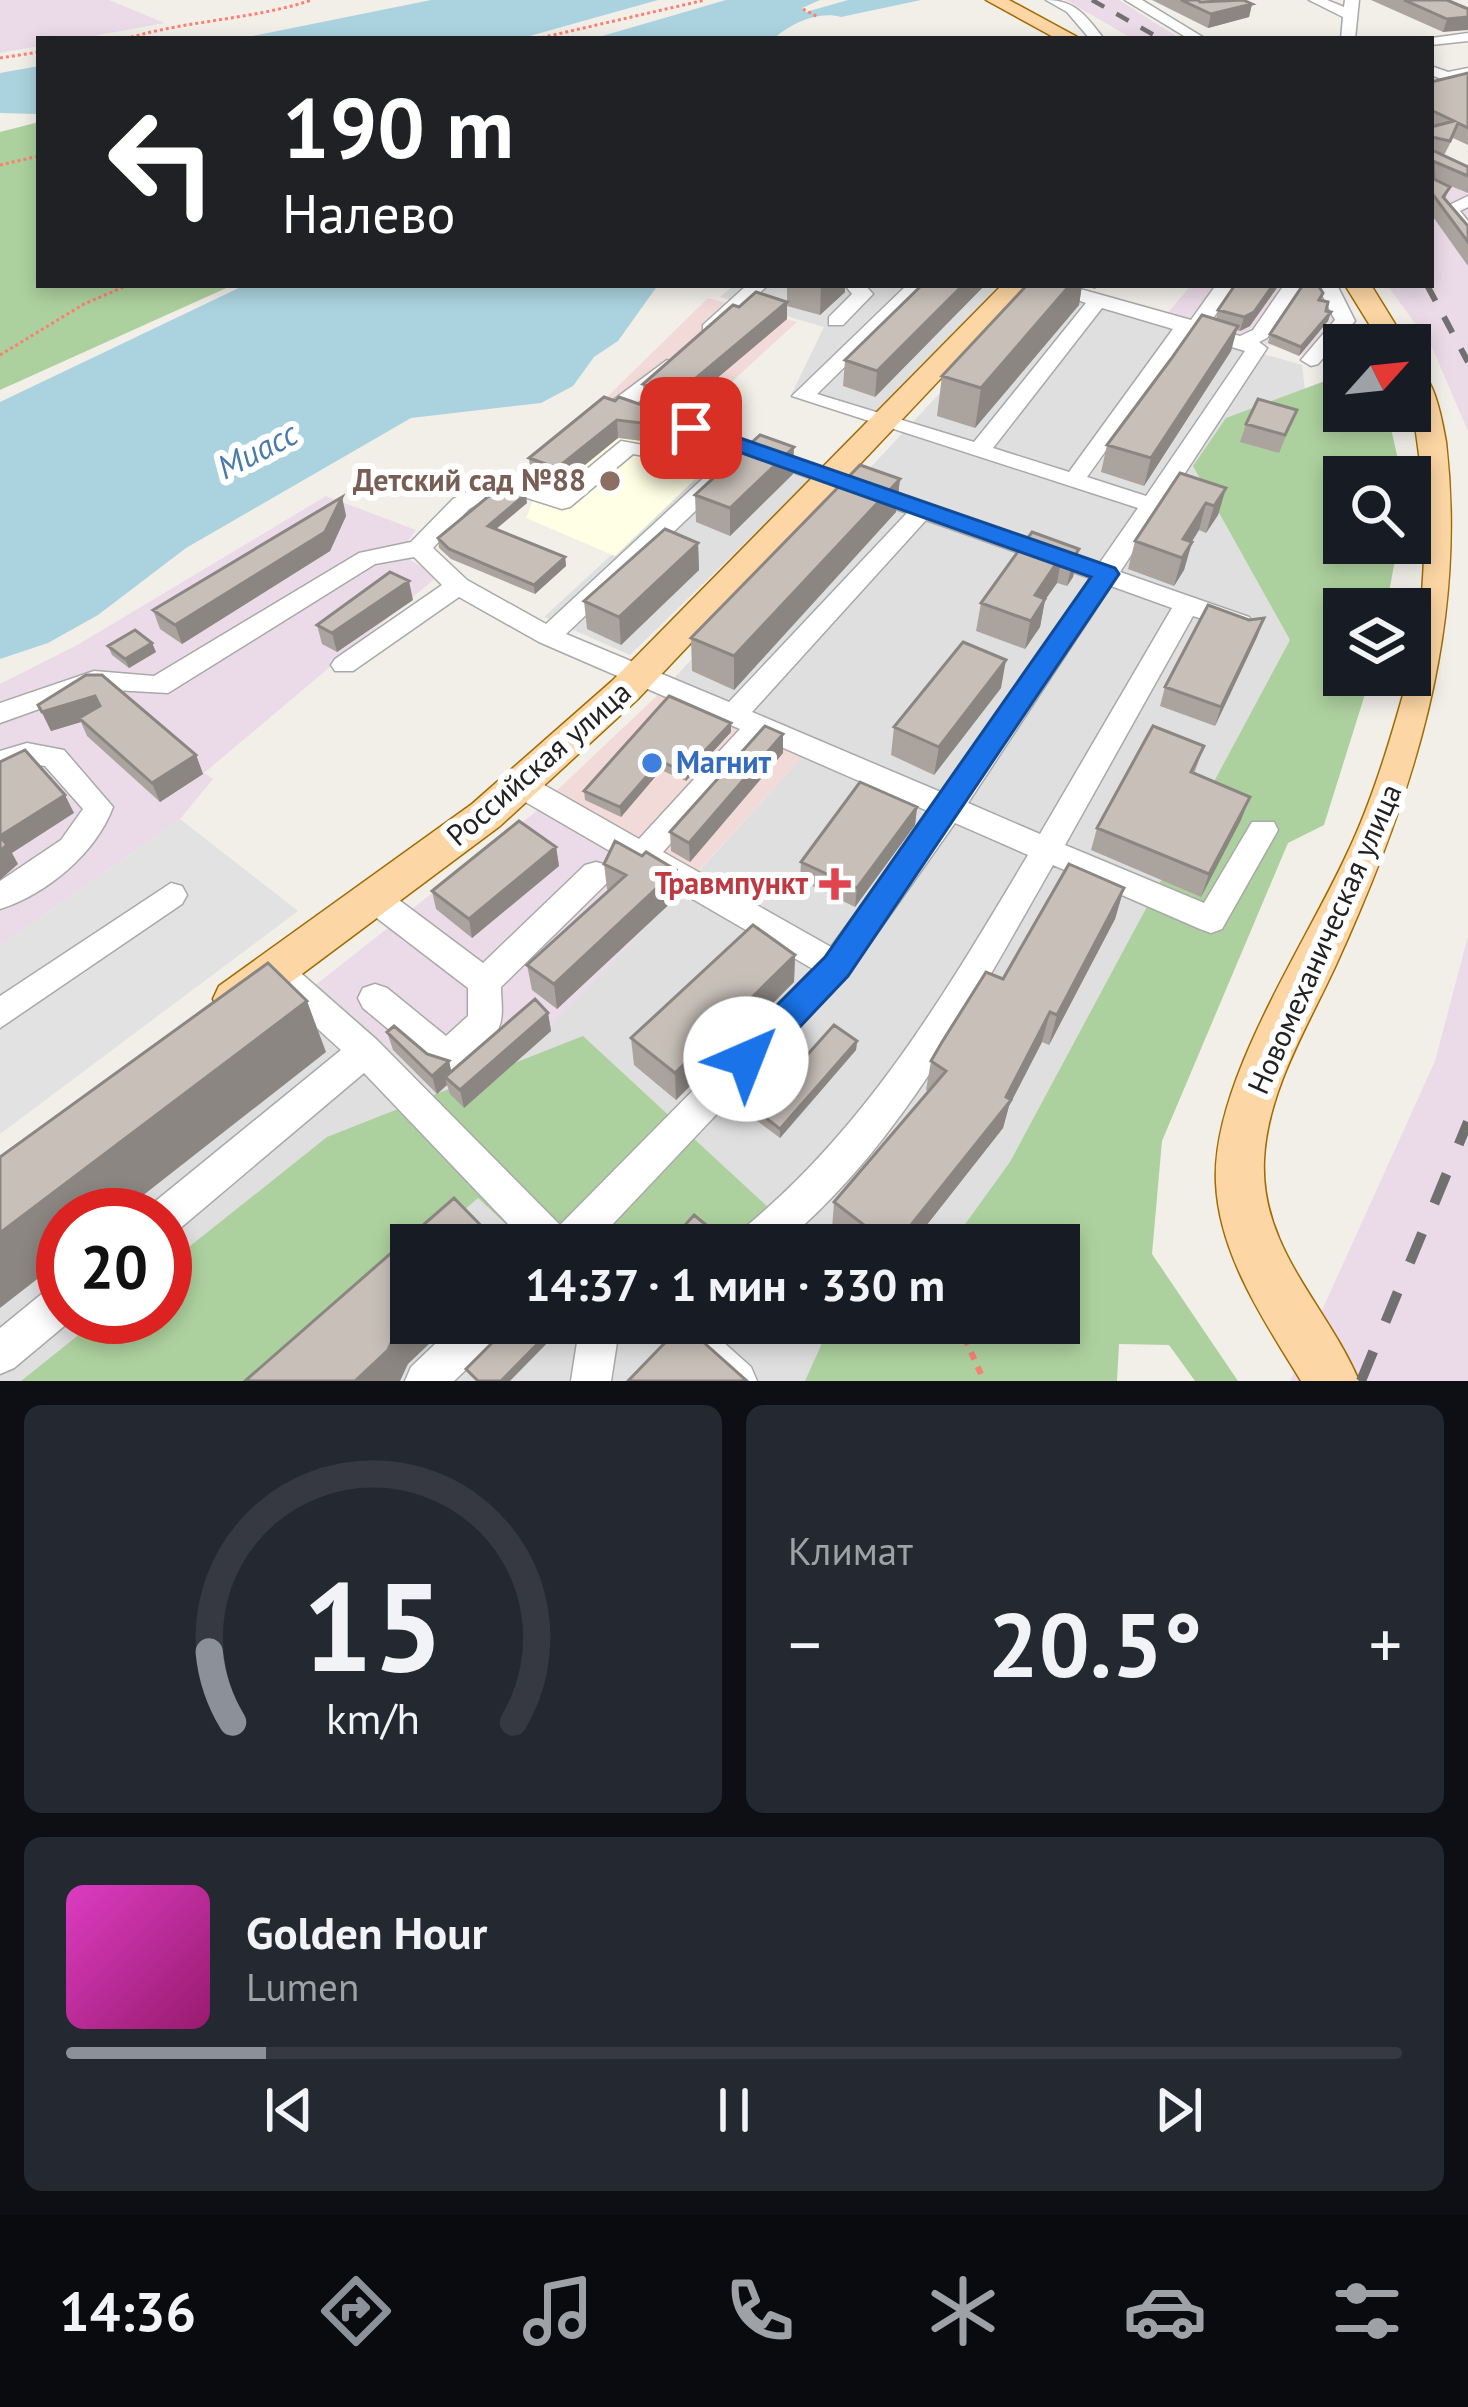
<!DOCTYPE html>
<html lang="ru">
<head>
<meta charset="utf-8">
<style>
  :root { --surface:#171b24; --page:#242831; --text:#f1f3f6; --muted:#9ea1a6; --line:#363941; --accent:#8c9099 }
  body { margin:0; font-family:"PT Sans",sans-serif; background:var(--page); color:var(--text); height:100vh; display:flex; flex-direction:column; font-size:45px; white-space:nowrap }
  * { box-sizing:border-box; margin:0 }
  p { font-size:39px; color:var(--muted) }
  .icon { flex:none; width:66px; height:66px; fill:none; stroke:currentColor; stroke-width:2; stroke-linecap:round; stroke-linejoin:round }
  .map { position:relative; height:1381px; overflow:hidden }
  .drawer { display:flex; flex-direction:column; gap:24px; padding:24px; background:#0d0f14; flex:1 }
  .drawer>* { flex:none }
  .top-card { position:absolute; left:36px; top:36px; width:1398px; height:252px; border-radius:0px; box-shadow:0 6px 18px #0003; background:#202124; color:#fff; overflow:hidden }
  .needle { width:78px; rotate:63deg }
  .buttons { position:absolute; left:1323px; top:324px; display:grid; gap:24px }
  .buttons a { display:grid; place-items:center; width:108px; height:108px; border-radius:0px; background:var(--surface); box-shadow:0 6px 18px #0003; font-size:60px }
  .speed { position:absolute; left:36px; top:1188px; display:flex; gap:24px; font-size:60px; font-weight:700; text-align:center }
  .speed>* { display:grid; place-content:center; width:156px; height:156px; border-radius:50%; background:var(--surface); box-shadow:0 6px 18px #0003; line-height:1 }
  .speed .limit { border:18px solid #d22; background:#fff; color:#111 }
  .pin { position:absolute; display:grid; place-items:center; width:102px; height:102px; color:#fff; margin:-51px; border-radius:24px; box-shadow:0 6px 18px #0006 }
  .me { position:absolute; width:132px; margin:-66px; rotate:44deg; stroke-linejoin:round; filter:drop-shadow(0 0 9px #0008) }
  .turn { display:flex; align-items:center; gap:42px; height:252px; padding:0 48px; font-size:54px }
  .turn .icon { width:156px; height:156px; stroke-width:2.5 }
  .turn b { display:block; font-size:84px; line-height:102px }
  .big { font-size:90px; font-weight:700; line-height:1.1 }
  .drawer .card { flex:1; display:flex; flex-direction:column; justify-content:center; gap:18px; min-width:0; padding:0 42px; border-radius:18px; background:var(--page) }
  .drawer .dial { align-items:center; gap:0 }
  .dial svg { height:312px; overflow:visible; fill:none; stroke:var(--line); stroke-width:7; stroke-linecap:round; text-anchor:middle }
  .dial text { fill:var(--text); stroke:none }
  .song { display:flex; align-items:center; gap:36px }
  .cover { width:144px; height:144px; border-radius:18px; background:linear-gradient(135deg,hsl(310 70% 55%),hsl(320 70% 35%)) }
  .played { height:12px; border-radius:6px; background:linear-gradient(90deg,var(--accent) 15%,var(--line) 15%) }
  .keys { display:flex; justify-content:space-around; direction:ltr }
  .heat { display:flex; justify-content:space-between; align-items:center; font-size:66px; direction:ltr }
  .drawer .tiles { flex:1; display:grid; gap:24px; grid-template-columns:1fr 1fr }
  .card:last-child { grid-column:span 2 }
  .trip { position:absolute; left:390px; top:1224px; width:690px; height:120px; border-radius:0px; background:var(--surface); box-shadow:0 6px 18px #0003; font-weight:700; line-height:120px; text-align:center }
  .tab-bar { display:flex; height:192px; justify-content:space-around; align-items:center; background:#090b0e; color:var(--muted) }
  .tab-bar .icon { width:84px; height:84px }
  .tab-bar .on { color:var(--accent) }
  .tab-bar b { font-size:54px; color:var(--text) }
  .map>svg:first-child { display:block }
</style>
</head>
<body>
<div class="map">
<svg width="1468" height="1381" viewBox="0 0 1468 1381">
  <rect width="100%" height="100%" fill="#f2efe9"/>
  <path fill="#e0dfdf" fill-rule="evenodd" d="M734,285H1003L869,421L791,395L824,327L720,297Z
    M1037,289L1302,365L1335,634L975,1245H411V1323H926L875,1381H0V1201L318,983L465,1113L681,891L801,758L662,691ZM63,1215H165V1317H63Z
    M732,444L816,474L630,655L544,617Z"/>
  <path fill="#f2dad9" d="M708,298L797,322L690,420L607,397Z
    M662,691L802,757L693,877L551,796Z"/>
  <path fill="#ebdbe8" d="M0,0H109L165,23L77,39H39V46L0,53Z
    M1066,0H1119L1181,39H1133Z
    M1431,165L1468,181V431L1431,345L1387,285H1431Z
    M1191,285H1322L1349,341L1327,362L1167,314Z
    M326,496L416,530L405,545L410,560L438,576L204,773L213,779L180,819L0,946V684L79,644Z
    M539,809L681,891L465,1114L318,983Z
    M1468,936V1381H1290L1435,1061Z"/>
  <path fill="#ffffe5" d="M601,403L732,444L615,556L526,518L539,486L513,477Z"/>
  <path fill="#add19e" d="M39,122V285H233L0,390V132Z
    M1325,381L1344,383V411H1387L1402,477H1344V543H1398L1386,609H1344V675H1371L1324,825L1288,843L1162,1141L1152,1254L1238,1381H1195L1169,1345L1119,1344L1117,1381H805L823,1341L808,1323H1059V1245H950L1010,1162L1290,640L1193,466L1226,418Z
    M583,1036L809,1245H528L478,1198L424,1245H411L267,1381H21L101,1317H165V1266L327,1137Z"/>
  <path fill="#e2e2e2" d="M180,819L298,911L0,1134V946Z"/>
  <path fill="#aad3df" d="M431,0H658L519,39H238Z
    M726,0H820L802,8L806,12L848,0H921L841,17C820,10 788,24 774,39H592Z
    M39,66V114L0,113V73Z
    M245,285H658L618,341L594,357L573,386L541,403L411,418L186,548L98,615L48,643L0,659V402Z"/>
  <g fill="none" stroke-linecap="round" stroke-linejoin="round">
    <defs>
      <path id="minor" d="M1046,0C1076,0 1087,17 1104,39H1090L1067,12Z
        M1125,0H1142L1206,39H1189Z
        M1309,0H1327L1344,7L1345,0H1359L1355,39H1341L1343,17Z
        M1468,33V41L1431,45V39H1425Z
        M1431,66L1448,72L1468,68V76L1447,81L1431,75Z
        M1468,196V207L1460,211L1468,221V238L1462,237L1441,209Z
        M747,285H768L717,333H703V325Z
        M845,285H865L873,294L843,325H829V317L852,294Z
        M907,285H928L817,394L974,442L1086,303L1036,285H1066L1191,320L1216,285H1236L1207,327L1240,336L1253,330L1284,285H1304L1267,338L1259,342L1267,348L1120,572L1249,617L1253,623L1240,631L1193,616L1065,845L1204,903L1252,822H1274L1278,830L1222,929L1211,933L1200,929L1053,865C976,999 902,1145 781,1245H733L739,1232C866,1130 946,992 1028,855L955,823L847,976L593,1245H528L364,1073L178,1230L165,1235V1215H147L152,1204L341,1050L264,980L259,970L264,960L275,956L286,960L377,1040L560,1225L813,969L510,793L506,785L510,777H530L639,839L740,729L539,642L459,597L353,671H335L331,665L335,659L442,585L414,557L375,564L168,693L95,689L0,723V703L94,671L154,676L359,553L411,542L453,499L500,475L558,493L621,441L660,448L677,430L666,423L677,416L1099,564L1138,508L792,396ZM1102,308L1173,329L1069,472L993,448ZM1189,334L1245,351L1146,496L1087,477ZM695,437L907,513L729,702L566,634L728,480V470H712L546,624L467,580L433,548L469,509L502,490L562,509L570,507L633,454L672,461ZM926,520L1090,578L943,793L752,712ZM1111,586L1172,608L1040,834L968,803ZM763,739L930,812L831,947L663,852Z
        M1317,285H1337L1355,321L1318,364L1311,366L1301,360L1335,320Z
        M667,360L677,366L674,370L628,411H612V401Z
        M27,743L64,750L113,807C96,853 47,894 0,909V881L61,840L83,809L45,766L27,763L0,771V751Z
        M596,862L607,865L611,874L607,883L501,987C501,999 504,1016 499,1027C492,1044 464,1066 447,1072L435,1068L363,1008L358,998L363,988L375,984L387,988L446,1036L468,1016V988L365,909L360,900L365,891L376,888L387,891L483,963L585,865Z
        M171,883L182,886L187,895L182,904L0,1028V996Z
        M63,1282V1317H75L14,1368L0,1374V1328L49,1288Z
        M457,1323H506L500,1337L454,1381H405L411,1367Z
        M580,1323H620L611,1381H571Z
        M652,1323H702L751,1367L757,1381H707L658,1337Z"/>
      <path id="major" d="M986,0H1009L1081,39H1057Z
        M1002,285H1029L638,699L500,826L251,1012L235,1018L219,1012L213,999L219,986L472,804L612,681Z
        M1345,285H1371L1408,345H1382Z
        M1410,364C1434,370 1442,420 1446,442C1468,631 1412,798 1336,965C1308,1026 1267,1091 1264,1160C1260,1249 1327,1305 1359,1381H1301C1265,1322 1219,1255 1216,1183C1211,1084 1304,947 1346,856C1374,798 1394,728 1410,670C1424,619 1428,525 1421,471C1417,434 1410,401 1410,364Z"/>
    </defs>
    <use href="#minor" stroke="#a9a9a9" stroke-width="3"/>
    <use href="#major" stroke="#a06b00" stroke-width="3"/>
    <path stroke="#fa8072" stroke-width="3" stroke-dasharray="3 3" stroke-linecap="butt" d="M803,9L818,17
      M125,39C187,20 251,20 312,0
      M536,39L705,0
      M0,58L39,52
      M0,165L39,156
      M0,355L84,304L128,285"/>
    <path stroke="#fa8072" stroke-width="6" stroke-dasharray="8 8" stroke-linecap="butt" d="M814,1229L832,1245
      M958,1323L984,1381"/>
    <use href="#minor" fill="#fff" fill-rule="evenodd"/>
    <use href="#major" fill="#fcd6a4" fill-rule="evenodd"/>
    <path stroke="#707070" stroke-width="4.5" stroke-dasharray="14 14" stroke-linecap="butt" d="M1092,0L1161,39"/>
    <path stroke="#707070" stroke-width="6" stroke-dasharray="18 18" stroke-linecap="butt" d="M1427,285L1468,362"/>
    <path stroke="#707070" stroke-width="10" stroke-dasharray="32 32" stroke-linecap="butt" d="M1361,1381L1468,1122"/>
  </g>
  <path fill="#aba49e" d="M1152,0H1198L1200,2L1252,4L1249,17L1208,28Z
    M1371,0H1447L1468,9L1443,32Z
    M1468,73V145L1453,138L1444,155L1440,154L1468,167V193L1436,180L1450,187L1445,199L1468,226V266L1431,214V82Z
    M787,285H845V292L820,315L787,306V319L677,412L644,402L643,384L739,307L787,301Z
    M922,285H985L875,397L843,386L845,360Z
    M1027,285H1099L1095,289L1082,285L1079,305L975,428L937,416L942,376Z
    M1235,285L1250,326L1240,331L1236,330L1231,351L1144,486L1101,472L1107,445L1216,319L1218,310Z
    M1321,300L1326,311L1331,312L1328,321L1299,356L1268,343L1270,334Z
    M604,397L668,414V432L658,443L618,438L559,486L531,476L529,458Z
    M1297,410L1279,453L1240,442L1246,424Z
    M793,474L730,536L696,522L695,495Z
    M900,479L896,512L734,690L692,671L691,638Z
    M1226,488L1218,515L1206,533L1199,530L1192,542L1184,570L1174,586L1128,569L1135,541Z
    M342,497L346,516L330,551L182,644L160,629L153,610Z
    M527,503L496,529L565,557L566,566L535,594L451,559L439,548L438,538Z
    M1032,532L1079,549L1073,577L1067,586L1057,583L1045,600L1040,627L1025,649L976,631L981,603Z
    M698,543L699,570L621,645L587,629L584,601Z
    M413,600L337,652L322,644L317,625Z
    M1264,618L1257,637L1215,726L1160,706L1165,687Z
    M152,643L156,652L129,668L112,655L108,646Z
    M1001,688L934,775L891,755L894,727Z
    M38,705L196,755L203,774L160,802L87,736L81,722L51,731Z
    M731,732L686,781L661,770L621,817L585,800L584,791Z
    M783,734V753L690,862L671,851L670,832Z
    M1204,746L1194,774L1250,797L1241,820L1201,897L1091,850L1097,828Z
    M917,807L915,825L855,907L800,880L801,862Z
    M556,847L559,866L472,938L436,909L432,891Z
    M642,856L676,870L678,896L557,1009L532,990L527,965L609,891L607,889L604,864Z
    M1124,888L1115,919L1049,1045L1042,1042L1009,1106L1003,1128L911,1245H851L832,1229L834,1202L928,1091L926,1090L931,1061L1003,979Z
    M795,955L794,982L676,1100L634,1065L631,1038Z
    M548,1013L551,1031L464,1108L450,1094L447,1085L437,1094L393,1050L387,1032L427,1054L449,1061L451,1071Z
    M857,1041L856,1050L780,1138L756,1120L757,1111Z
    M677,1234L711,1238L705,1245H681L678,1243Z"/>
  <path fill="#8b8681" d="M1252,4L1249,17L1208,28L1211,14Z
    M1468,17V30L1443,32L1447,19Z
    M821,285H845V292L820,315Z
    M963,285H985L875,397L877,371Z
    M1070,285H1082L1079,305L975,428L981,388Z
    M1273,285H1279L1250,326L1240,331L1244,317Z
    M787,302V319L677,412V394Z
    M1331,312L1328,321L1299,356L1301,347Z
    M1238,326L1231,351L1144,486L1151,458Z
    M668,414V432L658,443V425Z
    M617,420L618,438L559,486L557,468Z
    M794,447L793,474L730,536V508Z
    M900,479L896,512L734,690V656Z
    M1226,488L1218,515L1206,533L1214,506Z
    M526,494L527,503L489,535L488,526Z
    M342,497L346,516L330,551L182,644L175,625Z
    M1206,503L1199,530L1181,558L1183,539Z
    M1192,542L1184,570L1174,586L1182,558Z
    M698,543L699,570L621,645L619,617Z
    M1079,549L1073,577L1067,586L1073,558Z
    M1062,555L1057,583L1045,600L1040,627L1025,649L1035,595Z
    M565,557L566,566L535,594L534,585Z
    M409,581L413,600L337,652L332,633Z
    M1264,618L1257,637L1215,726L1221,707Z
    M152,643L156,652L129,668L125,659Z
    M1006,660L1001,688L934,775L939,747Z
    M95,696L104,715L79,718L81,722L51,731L42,712Z
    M731,723V732L686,781L685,772Z
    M783,734V753L690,862L689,843Z
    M196,755L203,774L160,802L152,783Z
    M660,761L661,770L621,817L620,807Z
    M65,795L74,813L12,853L18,864L0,880V836Z
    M1250,797L1241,820L1201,897L1209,874Z
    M917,807L915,825L855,907L857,888Z
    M556,847L559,866L472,938L469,919Z
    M676,870L678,896L557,1009L554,984Z
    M1124,888L1115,919L1049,1045L1057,1015Z
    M795,955L794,982L676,1100L675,1073Z
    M307,1001L326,1052L118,1215H63V1259L0,1308V1233Z
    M1050,1012L1042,1042L1009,1106L1003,1128L911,1245H895L1006,1097Z
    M548,1013L551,1031L464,1108L460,1090Z
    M857,1041L856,1050L780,1138V1129Z
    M449,1061L453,1079L445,1077L447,1085L437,1094L432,1076Z
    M711,1229V1238L705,1245H697Z
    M411,1319V1323H451L408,1364L400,1381H355L395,1334Z
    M556,1325L557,1333L510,1381H501Z"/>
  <path fill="#c7bfb8" stroke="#8b8681" stroke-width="3" d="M1181,0H1198L1200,2L1243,0L1252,4L1211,14Z
    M1404,0H1447L1468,9V17L1447,19Z
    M1468,73V128L1458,123L1450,141L1432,137V150L1468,167V176L1433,161L1434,179L1450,187L1443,197L1468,226V242L1431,192V127L1454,121L1431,110V82Z
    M922,285H963L877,371L845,360Z
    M1027,285H1070L981,388L942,376Z
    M1235,285H1273L1254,312L1244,317L1218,310Z
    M1303,285H1318L1323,293L1319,300L1328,302L1326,311L1331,312L1301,347L1270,334Z
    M756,292L787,302L677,394L643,384L733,305L739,307Z
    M1202,315L1238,326L1151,458L1107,445L1171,359Z
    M604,397L615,401L619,397L668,414L658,425L617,420L557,468L529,458Z
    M1258,399L1297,410L1285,435L1246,424Z
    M760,435L794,447L730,508L695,495Z
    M860,465L900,479L734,656L691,638Z
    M1180,473L1226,488L1214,506L1206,503L1183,539L1192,542L1182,558L1135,541Z
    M501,486L526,494L488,526L565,557L534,585L449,549L438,538Z
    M342,497L325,532L175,625L153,610Z
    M665,529L698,543L619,617L584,601Z
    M1032,532L1079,549L1073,558L1062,555L1035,595L1045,599L1031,621L981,603Z
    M390,572L409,581L332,633L317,625Z
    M1208,605L1249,620L1264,618L1221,707L1165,687Z
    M135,630L152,643L125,659L108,646Z
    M963,642L1006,660L939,747L894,727Z
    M86,675H102L196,755L152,783L79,718L100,706L95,696L42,712L38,705Z
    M669,696L731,723L685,772L660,761L620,807L584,791Z
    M765,726L783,734L689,843L670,832Z
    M1153,726L1204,746L1191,772L1250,797L1209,874L1097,828Z
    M25,750L65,795L0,836V762Z
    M860,782L917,807L857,888L801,862Z
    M519,821L556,847L469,919L432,891Z
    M0,836L7,845L0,851Z
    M615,841L642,856L646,852L676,870L554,984L527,965L626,875L604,864Z
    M1069,864L1124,888L1057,1015L1050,1012L1006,1097L1011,1100L895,1245H890L834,1202L946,1071L931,1061L942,1042L986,972L1003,979Z
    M753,925L795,955L675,1073L631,1038Z
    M268,963L307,1001L0,1233V1157Z
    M535,999L548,1013L460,1090L445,1077Z
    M834,1025L857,1041L780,1129L757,1111Z
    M394,1026L427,1054L449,1061L432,1076L387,1032Z
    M454,1198L500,1245H411V1319L395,1334L388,1350L355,1381H245Z
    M694,1215L711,1229L697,1245H691L677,1234Z
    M512,1323H554L556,1325L501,1381H478L466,1369Z
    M683,1324L747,1381H628Z"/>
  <path fill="#1a73e8" stroke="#114b97" stroke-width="3" d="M691,421L1115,568L1119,574L848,976L759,1070L746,1075L734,1070L729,1059L734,1048L825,957L1091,577L683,432L680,428Z"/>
  <circle fill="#8d6e63" stroke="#fff" stroke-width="4.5" cx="610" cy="481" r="12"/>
  <circle fill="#3f7fe0" stroke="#fff" stroke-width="4.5" cx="652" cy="763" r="12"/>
  <path fill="#e0444e" stroke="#fff" stroke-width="4.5" d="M829 866h12v12h12v12h-12v12h-12v-12h-12v-12h12z"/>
  <g text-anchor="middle" stroke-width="12" stroke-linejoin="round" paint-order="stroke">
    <g font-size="30" font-weight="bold" fill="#785e54" stroke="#fff" text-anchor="end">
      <text x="586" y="491">Детский сад №88</text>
    </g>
    <g font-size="30" font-weight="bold" fill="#366cbe" stroke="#fff" text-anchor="start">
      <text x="676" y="773">Магнит</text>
    </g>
    <g font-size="30" fill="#222" stroke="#fff">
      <text transform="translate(539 764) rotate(-41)" y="10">Российская улица</text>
      <text transform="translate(1325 939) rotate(-66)" y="10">Новомеханическая улица</text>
    </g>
    <g font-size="30" font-weight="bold" fill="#be3a42" stroke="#fff" text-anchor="end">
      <text x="808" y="894">Травмпункт</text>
    </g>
    <g font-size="33" font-style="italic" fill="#4a7aab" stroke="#fff">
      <text transform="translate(257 450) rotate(-27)" y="12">Миасс</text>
    </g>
  </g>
</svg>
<div class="buttons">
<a><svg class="needle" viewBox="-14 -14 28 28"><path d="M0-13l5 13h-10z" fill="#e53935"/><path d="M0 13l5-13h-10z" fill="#9ea1a6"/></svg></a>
<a><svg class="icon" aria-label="search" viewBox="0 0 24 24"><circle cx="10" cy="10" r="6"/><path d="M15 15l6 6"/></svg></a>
<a><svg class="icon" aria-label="layers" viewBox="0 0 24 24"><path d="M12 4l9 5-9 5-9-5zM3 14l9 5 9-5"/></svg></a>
</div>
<div class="speed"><div class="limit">20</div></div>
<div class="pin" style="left:691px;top:428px;background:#d93025"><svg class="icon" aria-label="arrive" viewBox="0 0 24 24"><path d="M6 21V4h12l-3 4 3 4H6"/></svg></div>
<svg class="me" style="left:746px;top:1059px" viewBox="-20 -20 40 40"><circle r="19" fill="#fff"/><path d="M0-13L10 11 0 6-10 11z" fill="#1a73e8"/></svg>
<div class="trip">14:37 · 1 мин · 330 m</div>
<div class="top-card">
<div class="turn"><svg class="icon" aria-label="left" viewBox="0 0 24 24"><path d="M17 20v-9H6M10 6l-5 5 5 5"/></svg><div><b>190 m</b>Налево</div></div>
</div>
</div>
<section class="drawer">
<div class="tiles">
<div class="card dial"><svg viewBox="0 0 100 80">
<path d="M14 69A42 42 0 1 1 86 69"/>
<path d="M14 69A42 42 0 0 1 8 51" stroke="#8c9099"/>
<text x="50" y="56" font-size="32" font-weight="700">15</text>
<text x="50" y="72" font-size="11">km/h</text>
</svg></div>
<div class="card"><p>Климат</p>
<div class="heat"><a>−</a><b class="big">20.5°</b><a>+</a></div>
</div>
<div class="card">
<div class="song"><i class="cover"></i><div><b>Golden Hour</b><p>Lumen</p></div></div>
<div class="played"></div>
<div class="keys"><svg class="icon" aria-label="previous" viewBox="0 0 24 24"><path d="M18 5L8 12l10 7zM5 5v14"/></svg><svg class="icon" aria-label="pause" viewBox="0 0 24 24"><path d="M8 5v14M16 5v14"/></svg><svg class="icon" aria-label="next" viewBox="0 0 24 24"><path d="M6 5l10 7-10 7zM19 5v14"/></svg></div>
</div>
</div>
</section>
<nav class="tab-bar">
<b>14:36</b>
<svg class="icon on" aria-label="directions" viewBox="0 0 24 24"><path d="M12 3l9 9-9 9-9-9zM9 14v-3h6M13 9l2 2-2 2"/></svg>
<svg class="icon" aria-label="music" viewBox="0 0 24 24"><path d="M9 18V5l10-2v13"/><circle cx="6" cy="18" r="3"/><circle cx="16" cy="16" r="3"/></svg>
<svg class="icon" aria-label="phone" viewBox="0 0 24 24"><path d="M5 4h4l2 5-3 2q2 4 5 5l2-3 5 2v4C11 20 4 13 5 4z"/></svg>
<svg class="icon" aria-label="climate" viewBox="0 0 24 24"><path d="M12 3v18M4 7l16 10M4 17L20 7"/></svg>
<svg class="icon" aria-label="car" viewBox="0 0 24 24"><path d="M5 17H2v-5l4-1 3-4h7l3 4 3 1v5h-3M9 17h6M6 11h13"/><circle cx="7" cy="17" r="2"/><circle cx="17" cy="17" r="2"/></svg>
<svg class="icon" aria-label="filters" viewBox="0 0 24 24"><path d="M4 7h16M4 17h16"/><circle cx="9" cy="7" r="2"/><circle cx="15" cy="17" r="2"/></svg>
</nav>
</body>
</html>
